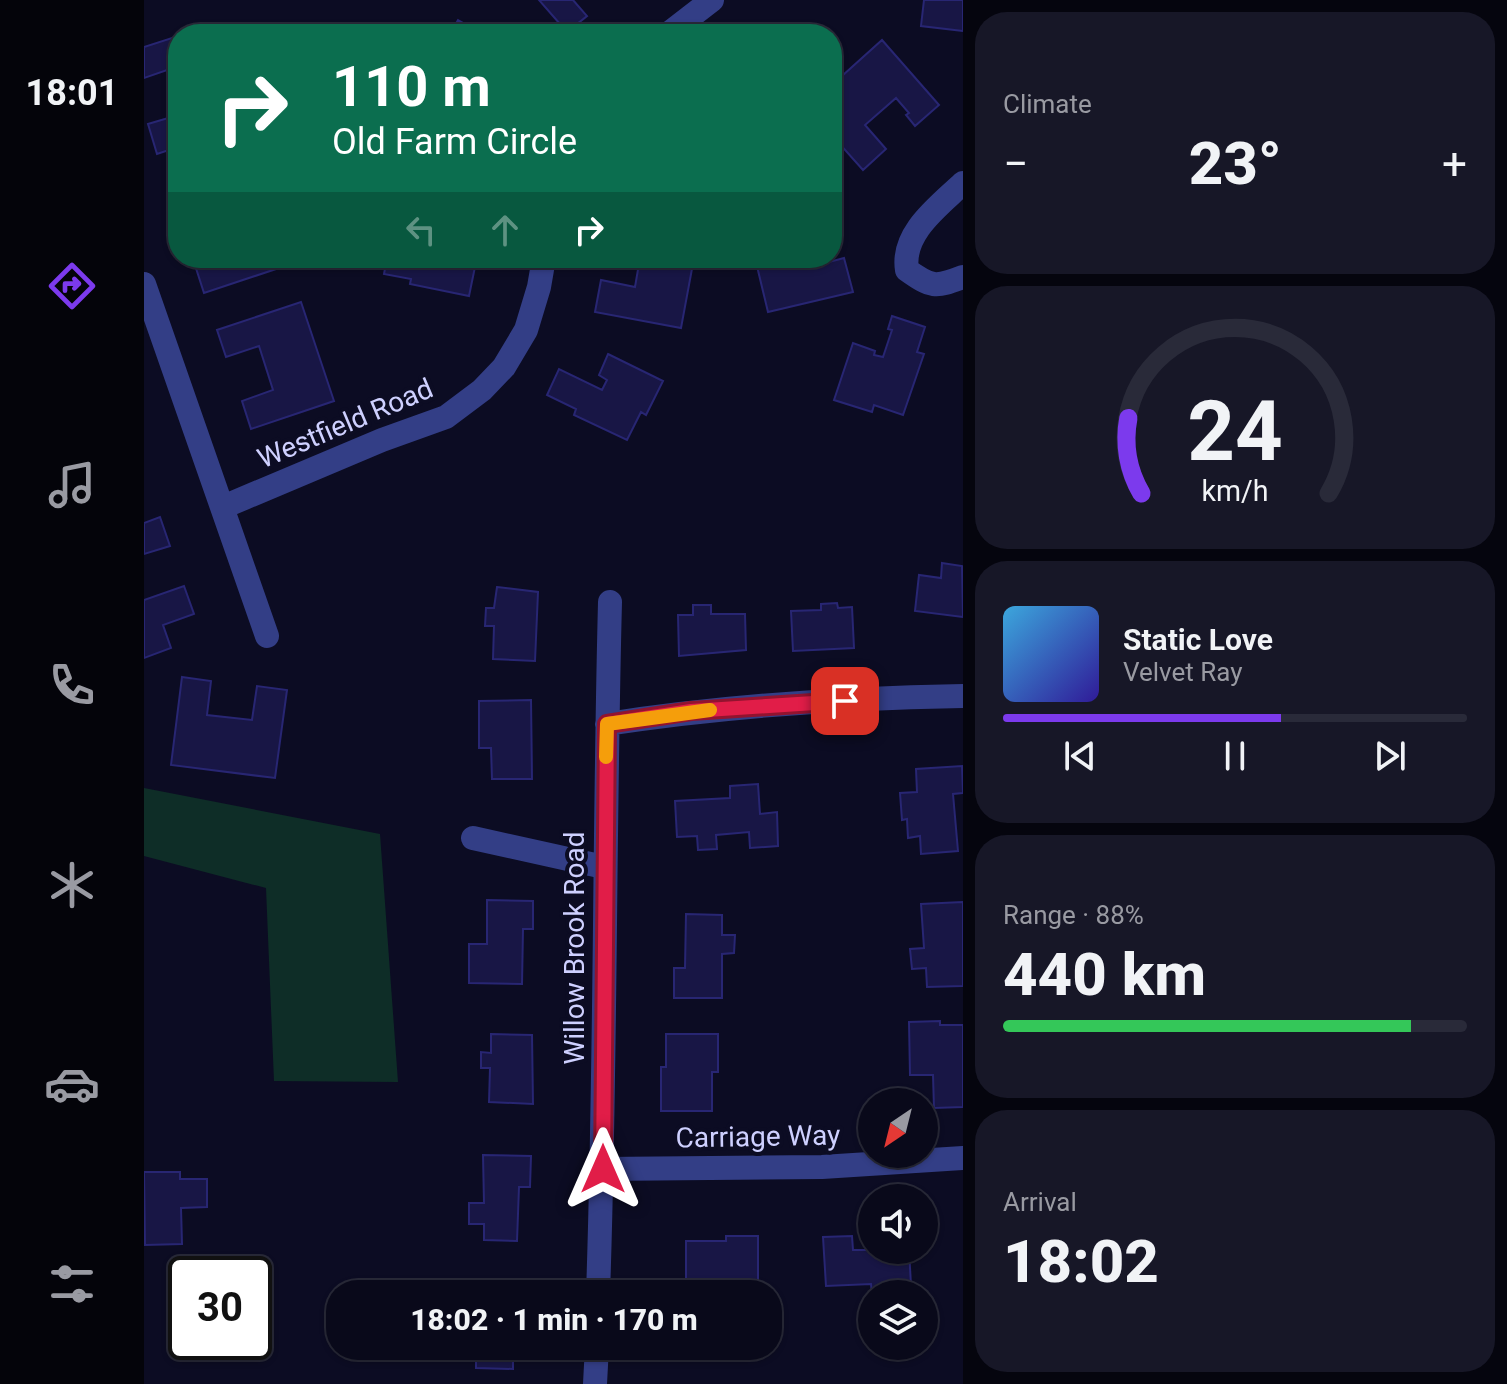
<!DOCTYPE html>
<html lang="en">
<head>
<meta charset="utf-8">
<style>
  :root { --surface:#09091a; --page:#171727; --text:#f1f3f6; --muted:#999aa2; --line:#292a39; --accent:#7c3aed }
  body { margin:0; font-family:Roboto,sans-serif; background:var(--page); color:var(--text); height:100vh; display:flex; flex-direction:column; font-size:30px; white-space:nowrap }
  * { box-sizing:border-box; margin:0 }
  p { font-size:26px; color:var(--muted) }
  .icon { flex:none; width:44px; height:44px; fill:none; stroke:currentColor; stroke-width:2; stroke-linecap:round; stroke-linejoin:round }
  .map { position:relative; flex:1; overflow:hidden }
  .panel { display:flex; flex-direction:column; gap:12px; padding:12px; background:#05050e; width:544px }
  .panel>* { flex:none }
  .top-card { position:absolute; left:24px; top:24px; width:674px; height:244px; border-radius:32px; box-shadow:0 2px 6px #0004,0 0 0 2px var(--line); background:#0b6e4f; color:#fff; overflow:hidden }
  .needle { width:52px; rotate:215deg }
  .fabs { position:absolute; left:714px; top:1088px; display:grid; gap:16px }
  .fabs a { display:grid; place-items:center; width:80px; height:80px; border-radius:50%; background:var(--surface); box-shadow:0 2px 6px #0004,0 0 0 2px var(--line); font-size:40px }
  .speed { position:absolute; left:24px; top:1256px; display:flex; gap:16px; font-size:40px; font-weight:700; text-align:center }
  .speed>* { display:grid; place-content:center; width:104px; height:104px; border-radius:50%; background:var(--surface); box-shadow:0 2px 6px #0004,0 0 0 2px var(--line); line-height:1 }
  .speed .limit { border:4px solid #111; border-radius:12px; background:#fff; color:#111 }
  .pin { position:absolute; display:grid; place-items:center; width:68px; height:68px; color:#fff; margin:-34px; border-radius:16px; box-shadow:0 4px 12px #0006 }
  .me { position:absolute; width:88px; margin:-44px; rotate:0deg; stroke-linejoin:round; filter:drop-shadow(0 0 6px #0008) }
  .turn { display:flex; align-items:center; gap:28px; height:168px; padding:0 32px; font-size:36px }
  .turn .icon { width:104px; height:104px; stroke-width:2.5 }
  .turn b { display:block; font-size:56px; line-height:68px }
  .lanes { display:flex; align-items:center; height:76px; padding:0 32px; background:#0003; justify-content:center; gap:40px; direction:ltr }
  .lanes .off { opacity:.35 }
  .big { font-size:60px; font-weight:800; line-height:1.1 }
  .panel .card { flex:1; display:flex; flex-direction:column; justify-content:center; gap:12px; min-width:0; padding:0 28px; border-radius:32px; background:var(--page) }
  .panel .dial { align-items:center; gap:0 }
  .dial svg { height:208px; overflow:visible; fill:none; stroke:var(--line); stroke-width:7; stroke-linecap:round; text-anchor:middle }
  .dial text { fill:var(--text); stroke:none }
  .song { display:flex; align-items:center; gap:24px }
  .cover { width:96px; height:96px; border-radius:12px; background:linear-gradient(135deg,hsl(200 70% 55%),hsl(250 70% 35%)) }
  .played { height:8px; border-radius:4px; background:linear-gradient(90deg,var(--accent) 60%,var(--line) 60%) }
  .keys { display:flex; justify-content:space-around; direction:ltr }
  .heat { display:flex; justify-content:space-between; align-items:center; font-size:44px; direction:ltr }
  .charge { height:12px; border-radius:6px; background:linear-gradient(90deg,#34c759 88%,var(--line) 0) }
  .trip { position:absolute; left:182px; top:1280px; width:456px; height:80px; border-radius:32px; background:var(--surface); box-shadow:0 2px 6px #0004,0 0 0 2px var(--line); font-weight:800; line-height:80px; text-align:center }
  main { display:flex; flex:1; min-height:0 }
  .tab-bar { display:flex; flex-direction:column; width:144px; justify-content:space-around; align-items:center; background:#04040a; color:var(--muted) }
  .tab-bar .icon { width:56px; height:56px }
  .tab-bar .active { color:var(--accent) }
  .tab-bar b { font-size:36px; color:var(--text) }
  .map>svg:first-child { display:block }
</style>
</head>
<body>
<main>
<nav class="tab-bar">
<b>18:01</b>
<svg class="icon active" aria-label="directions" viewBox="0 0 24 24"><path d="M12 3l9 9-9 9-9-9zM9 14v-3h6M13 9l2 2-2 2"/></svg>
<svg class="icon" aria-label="music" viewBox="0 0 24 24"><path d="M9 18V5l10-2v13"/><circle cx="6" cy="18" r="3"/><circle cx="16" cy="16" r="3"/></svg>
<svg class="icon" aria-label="phone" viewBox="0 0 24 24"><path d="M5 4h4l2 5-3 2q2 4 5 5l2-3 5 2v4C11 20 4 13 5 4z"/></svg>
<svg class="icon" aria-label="climate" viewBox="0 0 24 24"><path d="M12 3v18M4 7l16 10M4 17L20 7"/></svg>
<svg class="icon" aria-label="car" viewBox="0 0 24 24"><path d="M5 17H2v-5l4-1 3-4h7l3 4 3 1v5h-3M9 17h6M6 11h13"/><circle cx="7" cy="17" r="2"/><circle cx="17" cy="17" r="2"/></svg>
<svg class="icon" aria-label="filters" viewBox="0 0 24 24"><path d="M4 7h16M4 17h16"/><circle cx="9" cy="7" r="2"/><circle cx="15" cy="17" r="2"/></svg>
</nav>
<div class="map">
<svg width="819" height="1384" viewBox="0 0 819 1384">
  <rect width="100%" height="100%" fill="#0c0c23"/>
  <path fill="#0e2d27" d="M0,788L236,834L254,1082L130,1081L122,888L0,856Z"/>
  <path fill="#181645" stroke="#282673" stroke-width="2" d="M395,0H429L443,16L423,32Z
    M780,0H819V31L777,26Z
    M314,20L339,34H306Z
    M64,26L67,34H39Z
    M34,36V104L23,70L0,78V47Z
    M738,40L795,105L771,126L762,115L765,113L752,98L721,125L742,149L719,170L693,141L697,138L688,128V85Z
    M34,115V147L13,154L4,124Z
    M61,258H142L144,265L60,293L50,262Z
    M243,258H312L332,262L325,296L266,284L267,279L240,274Z
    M496,258H550L537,328L451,312L457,280L491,287Z
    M611,258H664L666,267L700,258L709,292L624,312Z
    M157,302L190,401L107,429L98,401L129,390L115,346L82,357L73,330Z
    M748,316L781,327L773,352L780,354L759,415L730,405L728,412L690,400L709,343L731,351L730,355L739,357L748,330L744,329Z
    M464,354L519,381L502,415L497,412L483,440L430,415L432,409L403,395L415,369L458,390L463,380L455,375Z
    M16,517L26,546L0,554V523Z
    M798,563L818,566L819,617L771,611L775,575L797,578Z
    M40,586L50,614L19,625L27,648L0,658V600Z
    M353,587L394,592L391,661L349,659L350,626H341L342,608H350Z
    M693,603L694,608L708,607L710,648L649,651L647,611L677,610V604Z
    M549,605H567V614H601L602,650L535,656L534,615H549Z
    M38,677L67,681L63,715L108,720L113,686L143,690L131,778L27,765Z
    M387,700L388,779H348L347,748H335V701Z
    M818,766L819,793L809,794L814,851L777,854L776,836L764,838L763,819L758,820L756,793L773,792L772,769Z
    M614,784L616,814L633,812L634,846L606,848L605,832L572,835L573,849L554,850L553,836L533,837L531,801L586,798V786Z
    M343,900L389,901V929H379L378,984L325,983V944H343Z
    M819,902V986L783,987L782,968L768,969L766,949L780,948L777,904Z
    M542,914L578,915V935H591L590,953L578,954V998H530V968H541Z
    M796,1021V1025H819V1107L790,1108L789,1075H766L765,1022Z
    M347,1034L388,1035L389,1104L345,1102L346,1068H337V1052L347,1053Z
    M522,1034H574V1072H568V1111H517V1067H522Z
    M339,1155L387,1156L386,1187H375L373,1241L340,1240V1224H325V1203H340Z
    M0,1172H36V1179H63V1207L37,1208L38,1244L1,1245Z
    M582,1236H614V1291H584V1280H542V1241H582Z
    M708,1236L709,1250H765L767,1285L746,1286L747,1294H728V1296L727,1284L682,1286L679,1237Z
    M332,1284L380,1285V1294H332Z
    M318,1346H369V1369L332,1368V1349H318Z"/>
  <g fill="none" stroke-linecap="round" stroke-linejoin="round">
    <path stroke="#333e86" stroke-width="24" d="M524,34L568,0
      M819,183C795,206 757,233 763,270C787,287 791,288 819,277
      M0,284L123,636
      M79,507L238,440L302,417L338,390L360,367L382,330L395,287L400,258
      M463,724C580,706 700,698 819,696
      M329,838L460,867
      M459,1169L678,1167L819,1158
      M454,1294C462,1064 460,833 466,602
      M451,1384L453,1346"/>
  </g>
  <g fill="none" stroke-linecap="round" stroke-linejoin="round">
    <defs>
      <path id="route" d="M459,1169L463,724L547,711L701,701"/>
    </defs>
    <use href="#route" stroke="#92132f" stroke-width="20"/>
    <use href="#route" stroke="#e11d48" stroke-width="14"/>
    <path stroke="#f59e0b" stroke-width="14" d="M462,757L463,724L566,710"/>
  </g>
  <g text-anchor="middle" stroke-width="8" stroke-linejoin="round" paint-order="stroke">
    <g font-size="28" fill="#ced0ff" stroke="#0c0c23">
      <text transform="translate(201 423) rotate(-23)" y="10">Westfield Road</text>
      <text transform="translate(430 948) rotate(-90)" y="10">Willow Brook Road</text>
      <text transform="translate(614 1136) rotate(-1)" y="10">Carriage Way</text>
    </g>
  </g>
</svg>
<div class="fabs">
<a><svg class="needle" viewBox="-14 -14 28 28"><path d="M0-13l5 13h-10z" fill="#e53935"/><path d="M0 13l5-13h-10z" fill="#999aa2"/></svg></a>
<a><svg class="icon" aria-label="sound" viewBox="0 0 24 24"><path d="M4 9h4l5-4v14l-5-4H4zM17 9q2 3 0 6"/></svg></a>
<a><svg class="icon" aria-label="layers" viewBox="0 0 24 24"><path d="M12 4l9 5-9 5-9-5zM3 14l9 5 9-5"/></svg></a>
</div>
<div class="speed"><div class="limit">30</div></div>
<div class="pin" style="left:701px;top:701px;background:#d93025"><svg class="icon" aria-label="arrive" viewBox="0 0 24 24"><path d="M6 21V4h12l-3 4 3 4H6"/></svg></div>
<svg class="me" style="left:459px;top:1169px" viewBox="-20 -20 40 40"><path d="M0-17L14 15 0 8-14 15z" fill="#e11d48" stroke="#fff" stroke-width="4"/></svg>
<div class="trip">18:02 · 1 min · 170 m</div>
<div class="top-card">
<div class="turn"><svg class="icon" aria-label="right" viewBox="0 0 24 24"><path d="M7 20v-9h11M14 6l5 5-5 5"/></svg><div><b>110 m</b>Old Farm Circle</div></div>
<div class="lanes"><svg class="icon off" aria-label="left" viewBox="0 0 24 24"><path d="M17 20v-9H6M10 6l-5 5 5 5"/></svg><svg class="icon off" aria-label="ahead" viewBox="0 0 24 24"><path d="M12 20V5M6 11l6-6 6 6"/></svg><svg class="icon" aria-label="right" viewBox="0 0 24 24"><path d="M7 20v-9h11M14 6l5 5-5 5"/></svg></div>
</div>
</div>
<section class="panel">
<div class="card"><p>Climate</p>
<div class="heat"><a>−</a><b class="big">23°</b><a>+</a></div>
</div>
<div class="card dial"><svg viewBox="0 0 100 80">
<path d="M14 69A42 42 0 1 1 86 69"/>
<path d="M14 69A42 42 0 0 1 9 40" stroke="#7c3aed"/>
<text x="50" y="56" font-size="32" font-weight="700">24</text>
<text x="50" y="72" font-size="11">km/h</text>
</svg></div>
<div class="card">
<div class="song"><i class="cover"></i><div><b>Static Love</b><p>Velvet Ray</p></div></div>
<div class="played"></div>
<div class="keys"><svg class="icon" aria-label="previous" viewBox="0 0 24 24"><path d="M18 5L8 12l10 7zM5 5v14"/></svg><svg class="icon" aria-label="pause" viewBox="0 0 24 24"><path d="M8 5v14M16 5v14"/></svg><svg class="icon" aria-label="next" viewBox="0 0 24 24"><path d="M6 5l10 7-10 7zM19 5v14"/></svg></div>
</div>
<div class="card"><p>Range · 88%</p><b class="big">440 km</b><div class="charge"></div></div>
<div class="card"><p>Arrival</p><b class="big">18:02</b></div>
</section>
</main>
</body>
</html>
